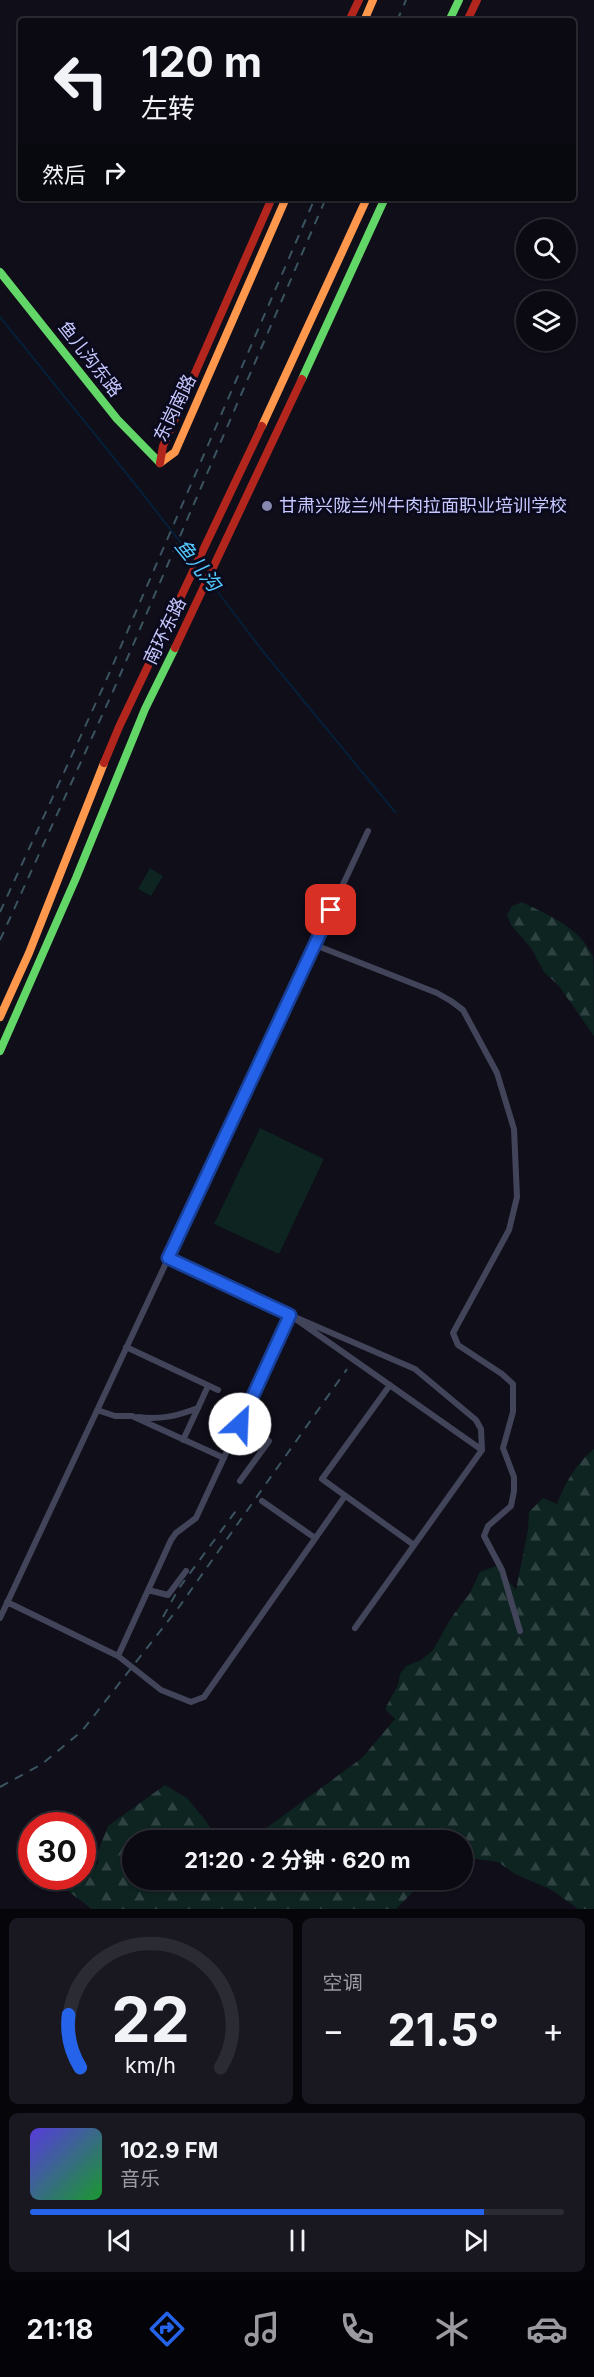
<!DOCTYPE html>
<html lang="zh">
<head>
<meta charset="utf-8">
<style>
  :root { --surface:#0b0a13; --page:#191821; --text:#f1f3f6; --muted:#9a9aa0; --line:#2b2b33; --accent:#2563eb }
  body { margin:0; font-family:Inter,"Noto Sans SC",sans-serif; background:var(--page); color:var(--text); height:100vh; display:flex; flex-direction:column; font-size:22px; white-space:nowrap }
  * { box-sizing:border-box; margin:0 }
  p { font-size:20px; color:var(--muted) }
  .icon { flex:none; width:33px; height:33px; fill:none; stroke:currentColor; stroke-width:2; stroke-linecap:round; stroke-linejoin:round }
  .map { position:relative; height:1909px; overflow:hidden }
  .details { display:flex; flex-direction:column; gap:9px; padding:9px; background:#06060a; flex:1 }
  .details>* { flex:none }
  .hud { position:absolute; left:18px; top:18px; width:558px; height:183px; border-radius:6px; box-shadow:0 2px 4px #0004,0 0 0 2px var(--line); background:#0b0a13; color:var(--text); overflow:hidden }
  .tools { position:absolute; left:516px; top:219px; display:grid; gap:12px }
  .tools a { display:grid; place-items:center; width:60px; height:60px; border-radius:50%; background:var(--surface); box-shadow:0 2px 4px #0004,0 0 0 2px var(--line); font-size:30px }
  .speed { position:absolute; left:18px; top:1812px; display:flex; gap:12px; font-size:30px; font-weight:700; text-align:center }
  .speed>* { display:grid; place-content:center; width:78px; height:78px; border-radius:50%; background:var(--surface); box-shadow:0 2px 4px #0004,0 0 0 2px var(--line); line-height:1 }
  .speed .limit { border:9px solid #d22; background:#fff; color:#111 }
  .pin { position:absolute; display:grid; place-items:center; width:51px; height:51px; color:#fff; margin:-26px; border-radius:12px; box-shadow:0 3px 9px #0006 }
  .me { position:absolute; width:66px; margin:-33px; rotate:25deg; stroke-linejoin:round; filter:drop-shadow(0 0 4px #0008) }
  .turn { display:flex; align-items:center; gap:21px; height:126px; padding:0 24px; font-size:27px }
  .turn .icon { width:78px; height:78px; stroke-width:2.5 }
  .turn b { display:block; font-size:42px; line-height:51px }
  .then { display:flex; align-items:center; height:57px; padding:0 24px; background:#0003; gap:12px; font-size:22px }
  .big { font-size:45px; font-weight:700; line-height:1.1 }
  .details .tile { flex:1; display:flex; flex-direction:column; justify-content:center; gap:9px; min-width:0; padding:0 21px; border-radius:9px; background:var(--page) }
  .details .dial { align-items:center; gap:0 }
  .dial svg { height:156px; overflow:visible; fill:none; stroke:var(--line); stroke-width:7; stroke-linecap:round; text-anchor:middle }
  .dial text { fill:var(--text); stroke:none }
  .song { display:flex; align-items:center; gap:18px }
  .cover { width:72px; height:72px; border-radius:9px; background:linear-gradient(135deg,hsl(250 70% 55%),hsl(130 70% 35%)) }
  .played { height:6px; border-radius:3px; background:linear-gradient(90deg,var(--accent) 85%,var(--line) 85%) }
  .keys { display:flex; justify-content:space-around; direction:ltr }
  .heat { display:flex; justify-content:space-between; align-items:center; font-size:33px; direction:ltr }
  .details .tiles { flex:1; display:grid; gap:9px; grid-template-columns:1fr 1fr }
  .tile:last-child { grid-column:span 2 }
  .trip { position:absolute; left:122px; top:1830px; width:351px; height:60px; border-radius:30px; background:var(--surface); box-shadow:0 2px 4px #0004,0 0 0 2px var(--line); font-weight:700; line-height:60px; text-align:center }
  .dock { display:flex; height:96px; justify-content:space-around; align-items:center; background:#040408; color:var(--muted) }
  .dock .icon { width:42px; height:42px }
  .dock .active { color:var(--accent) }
  .dock b { font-size:27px; color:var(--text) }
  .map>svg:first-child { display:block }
</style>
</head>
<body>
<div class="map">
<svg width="594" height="1909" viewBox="0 0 594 1909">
  <defs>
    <pattern id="forest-firs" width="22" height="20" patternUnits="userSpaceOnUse" patternTransform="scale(1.5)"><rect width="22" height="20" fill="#0d2421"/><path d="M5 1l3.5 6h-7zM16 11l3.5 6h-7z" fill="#2f4242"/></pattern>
  </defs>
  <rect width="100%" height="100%" fill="#0f0e19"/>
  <path fill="#0d2421" d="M150,868L163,876L151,896L138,889Z
    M260,1128L324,1159L279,1254L214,1224Z"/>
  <path fill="url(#forest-firs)" d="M522,902C548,915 581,928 593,957C594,969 594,1020 594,1036L559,986L544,972L531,948L511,925L507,915L512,906Z
    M594,1449V1909H578L552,1890L515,1874L498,1862L462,1857V1840H250L362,1758L395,1719L385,1709L398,1685L400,1674L406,1666L421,1660L433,1650L451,1618L470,1593L480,1572L496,1566L516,1590L528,1530L529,1512L543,1498L557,1504C564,1485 577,1462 594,1449Z
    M165,1785L187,1798L206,1821L217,1840H132V1880H425L396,1909H92L68,1891L64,1879L82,1876L83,1872L93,1869L98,1863L97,1854L108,1826Z"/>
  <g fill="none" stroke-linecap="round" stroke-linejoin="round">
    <path stroke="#061f38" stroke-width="2" d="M0,317L135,484L195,561
      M211,583L261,649L395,812"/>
    <path stroke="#42445a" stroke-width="6" d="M315,945L437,993L451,1001L463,1010L497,1073L514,1129L517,1197L509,1230L453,1333L458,1345L502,1374L513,1384V1412L503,1448L514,1477V1491L511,1506L488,1526L484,1536L502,1570L520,1631
      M126,1347L218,1390
      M390,1385L322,1479L414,1545
      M97,1410L115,1416H132L224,1458
      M138,1417C160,1420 177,1416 198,1408L208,1386
      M240,1424L269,1441L240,1481
      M183,1440L198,1408
      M262,1501L315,1538
      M148,1590L168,1595L186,1571
      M7,1602L118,1656L161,1690L191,1702L204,1697L345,1496
      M0,1618L368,831
      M355,1628L482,1450
      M118,1656L171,1540L176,1533L196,1518L290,1315L415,1369L476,1420L481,1429L482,1450L290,1315L169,1258"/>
    <path stroke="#63d668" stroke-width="8" d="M449,21L459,0
      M0,272L117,419L160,463
      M302,379L385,198
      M0,1051L76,878L145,709L175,648"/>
    <path stroke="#ff974d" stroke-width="8" d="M364,21L373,0
      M262,426L367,198
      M160,463L175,452L286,198
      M0,1017L29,953L104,763"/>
    <path stroke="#b3261e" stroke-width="8" d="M349,21L359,0
      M467,21L477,0
      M160,463L163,446L272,198
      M175,648L302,379
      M104,763L119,727L262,426"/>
    <path stroke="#3a5460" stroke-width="2" stroke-dasharray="9 8" stroke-linecap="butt" d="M397,21L406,0
      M0,912L105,683L315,198
      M0,940L114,689L326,198
      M163,1617L179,1588L238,1508
      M0,1787L42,1764L82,1731L179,1607L347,1369"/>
  </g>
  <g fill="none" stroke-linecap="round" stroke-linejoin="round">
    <defs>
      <path id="route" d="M240,1424L290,1315L168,1258L331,910"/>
    </defs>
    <use href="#route" stroke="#184099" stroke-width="15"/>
    <use href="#route" stroke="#2563eb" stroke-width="10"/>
  </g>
  <circle fill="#8687ae" stroke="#0b0a1d" stroke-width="2" cx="267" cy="506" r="6"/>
  <g text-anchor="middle" stroke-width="6" stroke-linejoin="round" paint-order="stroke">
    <g font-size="18" fill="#c6c8ff" stroke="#0b0a1d">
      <text transform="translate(90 359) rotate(52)" y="6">鱼儿沟东路</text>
      <text transform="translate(175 408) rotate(-64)" y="6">东岗南路</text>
      <text transform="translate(165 631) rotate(-64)" y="6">南环东路</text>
    </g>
    <g font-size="18" fill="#c6c8ff" stroke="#0b0a1d" text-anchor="start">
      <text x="279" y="512">甘肃兴陇兰州牛肉拉面职业培训学校</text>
    </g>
    <g font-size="20" font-style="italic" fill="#54c9ff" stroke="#0b0a1d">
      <text transform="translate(198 565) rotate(51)" y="7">鱼儿沟</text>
    </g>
  </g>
</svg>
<div class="tools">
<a><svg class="icon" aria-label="search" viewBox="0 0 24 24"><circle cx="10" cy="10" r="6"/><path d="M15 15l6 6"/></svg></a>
<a><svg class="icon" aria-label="layers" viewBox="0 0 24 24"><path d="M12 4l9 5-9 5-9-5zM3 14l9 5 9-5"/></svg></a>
</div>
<div class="speed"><div class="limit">30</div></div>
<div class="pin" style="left:331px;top:910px;background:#d93025"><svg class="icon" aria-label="arrive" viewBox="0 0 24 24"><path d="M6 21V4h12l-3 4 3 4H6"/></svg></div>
<svg class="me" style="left:240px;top:1424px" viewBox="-20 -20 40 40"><circle r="19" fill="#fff"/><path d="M0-13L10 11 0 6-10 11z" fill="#2563eb"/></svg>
<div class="trip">21:20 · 2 分钟 · 620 m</div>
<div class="hud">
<div class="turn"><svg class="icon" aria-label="left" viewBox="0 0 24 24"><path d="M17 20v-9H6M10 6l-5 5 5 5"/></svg><div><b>120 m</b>左转</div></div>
<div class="then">然后<svg class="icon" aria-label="right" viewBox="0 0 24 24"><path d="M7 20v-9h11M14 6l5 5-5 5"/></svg></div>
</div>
</div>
<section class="details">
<div class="tiles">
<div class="tile dial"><svg viewBox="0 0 100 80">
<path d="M14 69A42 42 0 1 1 86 69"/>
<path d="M14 69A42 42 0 0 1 8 42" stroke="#2563eb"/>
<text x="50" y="56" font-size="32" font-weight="700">22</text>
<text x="50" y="72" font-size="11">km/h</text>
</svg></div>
<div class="tile"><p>空调</p>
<div class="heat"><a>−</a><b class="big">21.5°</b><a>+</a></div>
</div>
<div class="tile">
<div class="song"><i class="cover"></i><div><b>102.9 FM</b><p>音乐</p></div></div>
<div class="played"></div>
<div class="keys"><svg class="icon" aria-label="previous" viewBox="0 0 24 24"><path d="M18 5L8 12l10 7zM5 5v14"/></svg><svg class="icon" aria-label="pause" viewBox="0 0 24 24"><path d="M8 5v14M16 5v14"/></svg><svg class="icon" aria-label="next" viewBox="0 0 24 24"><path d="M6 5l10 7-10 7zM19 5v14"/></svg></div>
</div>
</div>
</section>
<nav class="dock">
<b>21:18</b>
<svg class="icon active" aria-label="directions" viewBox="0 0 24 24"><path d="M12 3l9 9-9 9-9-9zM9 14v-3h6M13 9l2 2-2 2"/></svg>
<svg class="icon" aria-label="music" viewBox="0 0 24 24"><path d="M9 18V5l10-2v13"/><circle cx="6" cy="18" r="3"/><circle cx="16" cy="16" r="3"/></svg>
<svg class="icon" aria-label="phone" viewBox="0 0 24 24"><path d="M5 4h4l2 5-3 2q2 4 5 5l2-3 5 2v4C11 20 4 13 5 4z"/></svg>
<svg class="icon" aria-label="climate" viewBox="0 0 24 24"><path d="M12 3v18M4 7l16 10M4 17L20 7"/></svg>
<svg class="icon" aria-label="car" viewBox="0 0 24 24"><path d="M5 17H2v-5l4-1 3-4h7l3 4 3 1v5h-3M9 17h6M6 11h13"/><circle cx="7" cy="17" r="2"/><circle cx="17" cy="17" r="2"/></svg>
</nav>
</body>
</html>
